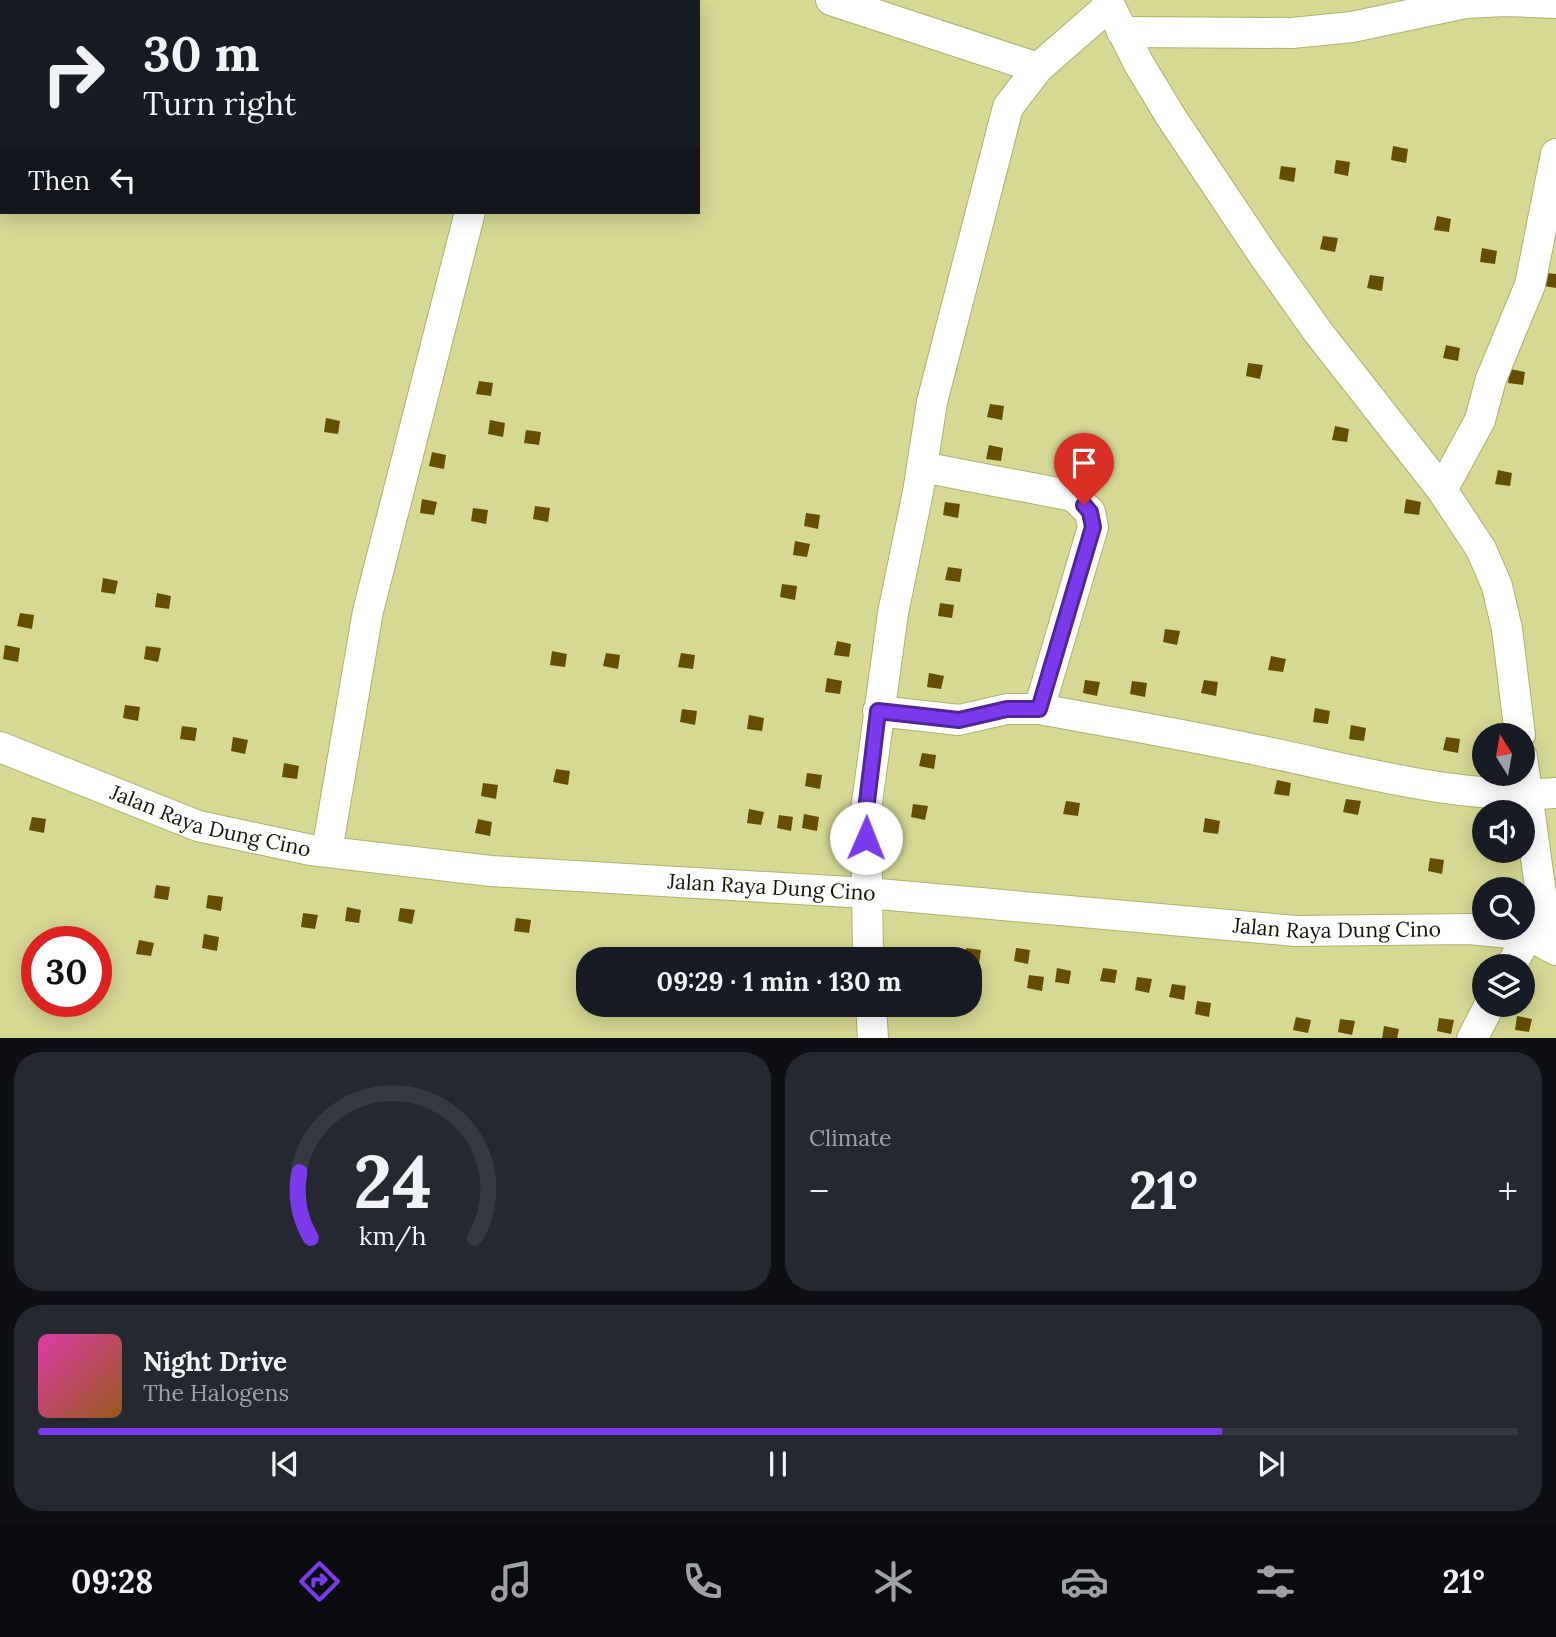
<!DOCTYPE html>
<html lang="en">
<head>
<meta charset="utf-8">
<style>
  :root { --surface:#171b24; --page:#242831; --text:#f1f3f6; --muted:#9ea1a6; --line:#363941; --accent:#7c3aed }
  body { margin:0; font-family:Lora,serif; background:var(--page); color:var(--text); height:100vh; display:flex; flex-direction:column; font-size:26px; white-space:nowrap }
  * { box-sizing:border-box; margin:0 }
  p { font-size:23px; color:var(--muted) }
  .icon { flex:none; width:38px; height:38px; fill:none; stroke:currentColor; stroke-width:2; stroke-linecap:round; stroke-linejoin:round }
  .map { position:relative; height:1038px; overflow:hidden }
  .panel { display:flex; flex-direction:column; gap:14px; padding:14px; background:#0d0f14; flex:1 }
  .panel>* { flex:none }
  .hud { position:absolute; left:0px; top:0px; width:700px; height:214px; box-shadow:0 4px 18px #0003; background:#171b24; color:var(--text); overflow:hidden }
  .needle { width:46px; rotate:349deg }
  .tools { position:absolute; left:1472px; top:723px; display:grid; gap:14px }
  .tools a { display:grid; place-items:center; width:63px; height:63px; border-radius:50%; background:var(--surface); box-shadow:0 4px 18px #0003; font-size:35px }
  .speed { position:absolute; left:21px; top:926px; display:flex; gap:14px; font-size:35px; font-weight:700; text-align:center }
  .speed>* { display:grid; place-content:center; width:91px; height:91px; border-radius:50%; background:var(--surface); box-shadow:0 4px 18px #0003; line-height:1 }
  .speed .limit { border:10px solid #d22; background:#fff; color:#111 }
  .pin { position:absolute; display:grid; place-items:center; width:60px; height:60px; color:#fff; margin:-72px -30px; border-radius:50% 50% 50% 0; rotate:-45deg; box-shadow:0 0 7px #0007 }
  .pin .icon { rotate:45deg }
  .me { position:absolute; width:77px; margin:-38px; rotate:1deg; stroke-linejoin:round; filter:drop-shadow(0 0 5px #0008) }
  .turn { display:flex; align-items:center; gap:24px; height:147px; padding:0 28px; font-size:32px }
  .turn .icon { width:91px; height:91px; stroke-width:2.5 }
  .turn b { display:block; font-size:49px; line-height:60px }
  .then { display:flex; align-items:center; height:66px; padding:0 28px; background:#0003; gap:14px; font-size:26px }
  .big { font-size:52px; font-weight:800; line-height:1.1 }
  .panel .tile { flex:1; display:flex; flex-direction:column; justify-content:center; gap:10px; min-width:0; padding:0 24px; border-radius:28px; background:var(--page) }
  .panel .dial { align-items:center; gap:0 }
  .dial svg { height:182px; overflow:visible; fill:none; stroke:var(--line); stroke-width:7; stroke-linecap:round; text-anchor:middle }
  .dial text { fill:var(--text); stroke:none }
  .song { display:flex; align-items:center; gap:21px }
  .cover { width:84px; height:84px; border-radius:10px; background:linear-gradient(135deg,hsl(320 70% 55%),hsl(30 70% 35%)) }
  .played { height:7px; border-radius:4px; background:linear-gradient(90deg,var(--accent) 80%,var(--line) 80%) }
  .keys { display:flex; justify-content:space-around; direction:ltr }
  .heat { display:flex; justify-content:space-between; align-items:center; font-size:38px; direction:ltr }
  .panel .tiles { flex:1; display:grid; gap:14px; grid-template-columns:1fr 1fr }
  .tile:last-child { grid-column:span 2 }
  .trip { position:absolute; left:576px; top:947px; width:406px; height:70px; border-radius:28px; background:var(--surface); box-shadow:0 4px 18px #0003; font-weight:800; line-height:70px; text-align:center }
  .tabs { display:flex; height:112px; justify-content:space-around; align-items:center; background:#090b0e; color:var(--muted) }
  .tabs .icon { width:49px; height:49px }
  .tabs .active { color:var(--accent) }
  .tabs b { font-size:32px; color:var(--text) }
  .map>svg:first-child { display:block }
</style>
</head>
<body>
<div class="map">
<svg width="1556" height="1039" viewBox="0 0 1556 1039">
  <rect width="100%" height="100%" fill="#d6d993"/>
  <path fill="#654e00" d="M1393,146L1408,149L1406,163L1391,160Z
    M1336,160L1350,162L1348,176L1334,173Z
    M1281,166L1296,168L1294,182L1279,179Z
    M1437,216L1451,219L1449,232L1434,230Z
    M1323,236L1338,238L1335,252L1320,249Z
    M1482,248L1497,251L1495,264L1480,262Z
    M1547,273L1556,274V288L1544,286Z
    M1370,275L1384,277L1382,291L1367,288Z
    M1446,345L1460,348L1458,361L1443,358Z
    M1248,363L1263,365L1260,379L1246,376Z
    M1510,369L1525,372L1523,385L1508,383Z
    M479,381L493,383L491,396L476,394Z
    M990,404L1004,406L1002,420L987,417Z
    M326,418L340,421L338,434L324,432Z
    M490,420L505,423L503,437L488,434Z
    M1335,426L1349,429L1347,442L1332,440Z
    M526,430L541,432L539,445L524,443Z
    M989,445L1003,448L1001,461L986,459Z
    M432,452L446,455L444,469L429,466Z
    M1498,470L1512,473L1510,486L1495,484Z
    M422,499L437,502L434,515L420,513Z
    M1406,499L1421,502L1419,515L1404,513Z
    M945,502L960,504L958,518L943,515Z
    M535,506L550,508L548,522L533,519Z
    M473,508L488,510L486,524L471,521Z
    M806,513L820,515L818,529L804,526Z
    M795,541L810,544L807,557L793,555Z
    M948,567L962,569L960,582L945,580Z
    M103,578L118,581L115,594L101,592Z
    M782,584L797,586L795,600L780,597Z
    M157,593L171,596L169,609L155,607Z
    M940,603L954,605L952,618L938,616Z
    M20,613L34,615L32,629L17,626Z
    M1165,629L1180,631L1177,645L1163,642Z
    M837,641L851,644L849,657L834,655Z
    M5,645L20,648L18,662L3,659Z
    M146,646L161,648L158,662L144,659Z
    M552,651L567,654L565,667L550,665Z
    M606,653L620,655L618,669L603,666Z
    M681,653L695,655L693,669L678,667Z
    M1271,656L1286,659L1283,672L1268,670Z
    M929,673L944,676L941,689L927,687Z
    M827,678L842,681L840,694L825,692Z
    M1085,680L1100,682L1097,696L1083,693Z
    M1204,680L1218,682L1216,696L1201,693Z
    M1132,681L1147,683L1145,697L1130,694Z
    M125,705L140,707L138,721L123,718Z
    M1315,708L1330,711L1328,724L1313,722Z
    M682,709L697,711L695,725L680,722Z
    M749,715L764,718L762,731L747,729Z
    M1351,725L1366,728L1364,741L1349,739Z
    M182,726L197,728L195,741L180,739Z
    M233,737L248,740L245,754L231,751Z
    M1446,737L1460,739L1458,753L1443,750Z
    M922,753L936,755L934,769L919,766Z
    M284,763L299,766L297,779L282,777Z
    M556,769L570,771L568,785L553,782Z
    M807,773L822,775L820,789L805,786Z
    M1277,780L1291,783L1289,796L1274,794Z
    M483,783L498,785L496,799L481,796Z
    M1346,799L1361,801L1358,815L1343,812Z
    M1066,801L1080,803L1078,816L1063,814Z
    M913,804L928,806L925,820L911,817Z
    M749,809L764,812L761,825L747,823Z
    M804,814L819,817L817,831L802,828Z
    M779,815L793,817L791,831L777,828Z
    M32,817L46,819L44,833L29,830Z
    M1205,818L1220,821L1218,834L1203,832Z
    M478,819L492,822L490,836L475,833Z
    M1430,858L1444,860L1442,874L1428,871Z
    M156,885L170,887L168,900L154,898Z
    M208,895L223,897L221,911L206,908Z
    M347,907L361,910L359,923L345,921Z
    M400,908L415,910L412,924L398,921Z
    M303,913L318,915L315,929L301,927Z
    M516,918L531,920L529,933L514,931Z
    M204,934L219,937L217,951L202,948Z
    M139,940L154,943L151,956L136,954Z
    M966,948L981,950L979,964L965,959Z
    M1016,948L1030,950L1028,964L1014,961Z
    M928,951L942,954L941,959H926Z
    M1057,968L1071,971L1069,984L1055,982Z
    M1103,968L1117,970L1115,983L1100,981Z
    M1029,975L1044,977L1042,991L1027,988Z
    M1137,977L1152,979L1149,993L1135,990Z
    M1172,984L1186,986L1184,1000L1169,997Z
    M1197,1001L1211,1003L1209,1017L1195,1014Z
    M1517,1016L1532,1019L1529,1032L1515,1030Z
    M1296,1017L1311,1020L1308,1033L1293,1030Z
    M1439,1018L1454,1020L1451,1034L1437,1031Z
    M1340,1019L1355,1021L1352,1035L1338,1032Z
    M1384,1026L1399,1029L1397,1039H1382Z"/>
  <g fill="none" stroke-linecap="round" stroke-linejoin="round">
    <defs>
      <g id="minor">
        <path d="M831,0L1038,68"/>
        <path d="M1107,0L1139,64L1171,117L1262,253L1318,332L1442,490L1481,549L1497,586L1507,629L1520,735"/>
        <path d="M539,2V0"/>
        <path d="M1122,32L1292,33L1352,27L1465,3L1506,1L1556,3"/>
        <path d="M922,467L1073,496L1090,512L1093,527L1039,709"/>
        <path d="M1442,490L1480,420L1491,379L1530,285L1556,154"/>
        <path d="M878,711L959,720L1007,709H1039C1116,723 1194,736 1271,753C1362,772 1462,800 1556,793"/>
        <path id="s1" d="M0,747L198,826L311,850L491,871L867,893L1296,931L1469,929L1528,935L1556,950"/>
        <path d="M1522,757L1548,944"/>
        <path d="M327,851L368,611L470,212"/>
        <path d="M868,959L866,810L893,613L918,492L932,402L1008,107L1038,68L1108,7"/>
        <path d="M1511,966L1528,935"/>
        <path d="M871,1004L873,1039"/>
        <path d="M1472,1039L1490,1004"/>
      </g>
    </defs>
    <use href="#minor" stroke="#aeb16c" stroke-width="32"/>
    <use href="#minor" stroke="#fff" stroke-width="30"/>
  </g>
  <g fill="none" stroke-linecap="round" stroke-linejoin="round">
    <defs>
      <path id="route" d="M866,838V810L878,711L959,720L1007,709H1039L1093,527L1090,512L1084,505"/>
    </defs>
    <use href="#route" stroke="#51269a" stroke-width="18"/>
    <use href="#route" stroke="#7c3aed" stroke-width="12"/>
  </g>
  <g text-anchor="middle" stroke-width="7" stroke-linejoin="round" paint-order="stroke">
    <g font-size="21" fill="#151600" stroke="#e3e6a0">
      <text dy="7" stroke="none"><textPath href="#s1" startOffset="224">Jalan Raya Dung Cino</textPath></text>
      <text dy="7" stroke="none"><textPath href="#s1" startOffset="791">Jalan Raya Dung Cino</textPath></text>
      <text dy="7" stroke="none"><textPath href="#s1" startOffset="1358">Jalan Raya Dung Cino</textPath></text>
    </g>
  </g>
</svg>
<div class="tools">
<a><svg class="needle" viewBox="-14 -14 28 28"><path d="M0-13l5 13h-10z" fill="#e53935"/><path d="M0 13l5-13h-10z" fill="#9ea1a6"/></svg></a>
<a><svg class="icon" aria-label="sound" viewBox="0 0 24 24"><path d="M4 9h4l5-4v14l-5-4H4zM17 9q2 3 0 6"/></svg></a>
<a><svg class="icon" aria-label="search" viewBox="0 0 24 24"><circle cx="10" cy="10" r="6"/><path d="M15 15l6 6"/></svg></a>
<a><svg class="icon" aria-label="layers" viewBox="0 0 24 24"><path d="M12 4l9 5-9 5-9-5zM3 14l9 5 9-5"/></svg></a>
</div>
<div class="speed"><div class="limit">30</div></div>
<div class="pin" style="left:1084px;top:505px;background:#d93025"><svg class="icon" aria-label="arrive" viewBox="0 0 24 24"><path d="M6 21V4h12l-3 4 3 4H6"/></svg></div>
<svg class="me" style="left:866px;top:838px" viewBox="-20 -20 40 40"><circle r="19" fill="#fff"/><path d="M0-13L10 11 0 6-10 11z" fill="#7c3aed"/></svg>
<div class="trip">09:29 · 1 min · 130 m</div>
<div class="hud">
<div class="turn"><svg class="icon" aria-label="right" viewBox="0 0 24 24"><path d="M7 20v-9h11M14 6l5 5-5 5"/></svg><div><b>30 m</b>Turn right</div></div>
<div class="then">Then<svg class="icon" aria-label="left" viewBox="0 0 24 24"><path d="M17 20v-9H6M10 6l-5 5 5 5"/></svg></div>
</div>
</div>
<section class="panel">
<div class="tiles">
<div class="tile dial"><svg viewBox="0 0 100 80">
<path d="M14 69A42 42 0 1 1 86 69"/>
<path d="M14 69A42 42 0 0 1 9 40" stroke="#7c3aed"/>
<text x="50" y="56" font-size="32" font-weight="700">24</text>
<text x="50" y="72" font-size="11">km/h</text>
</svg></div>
<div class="tile"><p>Climate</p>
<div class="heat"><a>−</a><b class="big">21°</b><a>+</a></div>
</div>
<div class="tile">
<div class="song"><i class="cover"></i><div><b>Night Drive</b><p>The Halogens</p></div></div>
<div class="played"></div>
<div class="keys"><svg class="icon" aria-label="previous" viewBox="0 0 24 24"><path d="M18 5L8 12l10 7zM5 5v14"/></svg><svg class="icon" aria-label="pause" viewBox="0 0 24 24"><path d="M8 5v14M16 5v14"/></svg><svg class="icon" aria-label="next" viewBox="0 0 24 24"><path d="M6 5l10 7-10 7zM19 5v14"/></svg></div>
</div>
</div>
</section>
<nav class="tabs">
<b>09:28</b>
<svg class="icon active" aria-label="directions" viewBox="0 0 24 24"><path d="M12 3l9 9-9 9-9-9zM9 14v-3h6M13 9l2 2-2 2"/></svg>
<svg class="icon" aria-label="music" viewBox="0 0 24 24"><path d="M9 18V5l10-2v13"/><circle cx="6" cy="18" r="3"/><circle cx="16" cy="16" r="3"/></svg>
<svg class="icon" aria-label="phone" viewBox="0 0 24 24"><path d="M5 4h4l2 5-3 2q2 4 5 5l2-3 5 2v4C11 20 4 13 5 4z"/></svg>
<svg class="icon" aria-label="climate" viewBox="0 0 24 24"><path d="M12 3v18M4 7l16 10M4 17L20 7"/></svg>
<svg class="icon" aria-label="car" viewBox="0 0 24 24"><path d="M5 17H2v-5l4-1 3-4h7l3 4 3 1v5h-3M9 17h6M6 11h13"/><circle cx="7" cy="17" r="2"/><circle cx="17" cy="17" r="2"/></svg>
<svg class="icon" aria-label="filters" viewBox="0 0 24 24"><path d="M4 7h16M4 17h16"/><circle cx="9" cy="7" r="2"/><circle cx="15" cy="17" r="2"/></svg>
<b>21°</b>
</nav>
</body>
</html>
